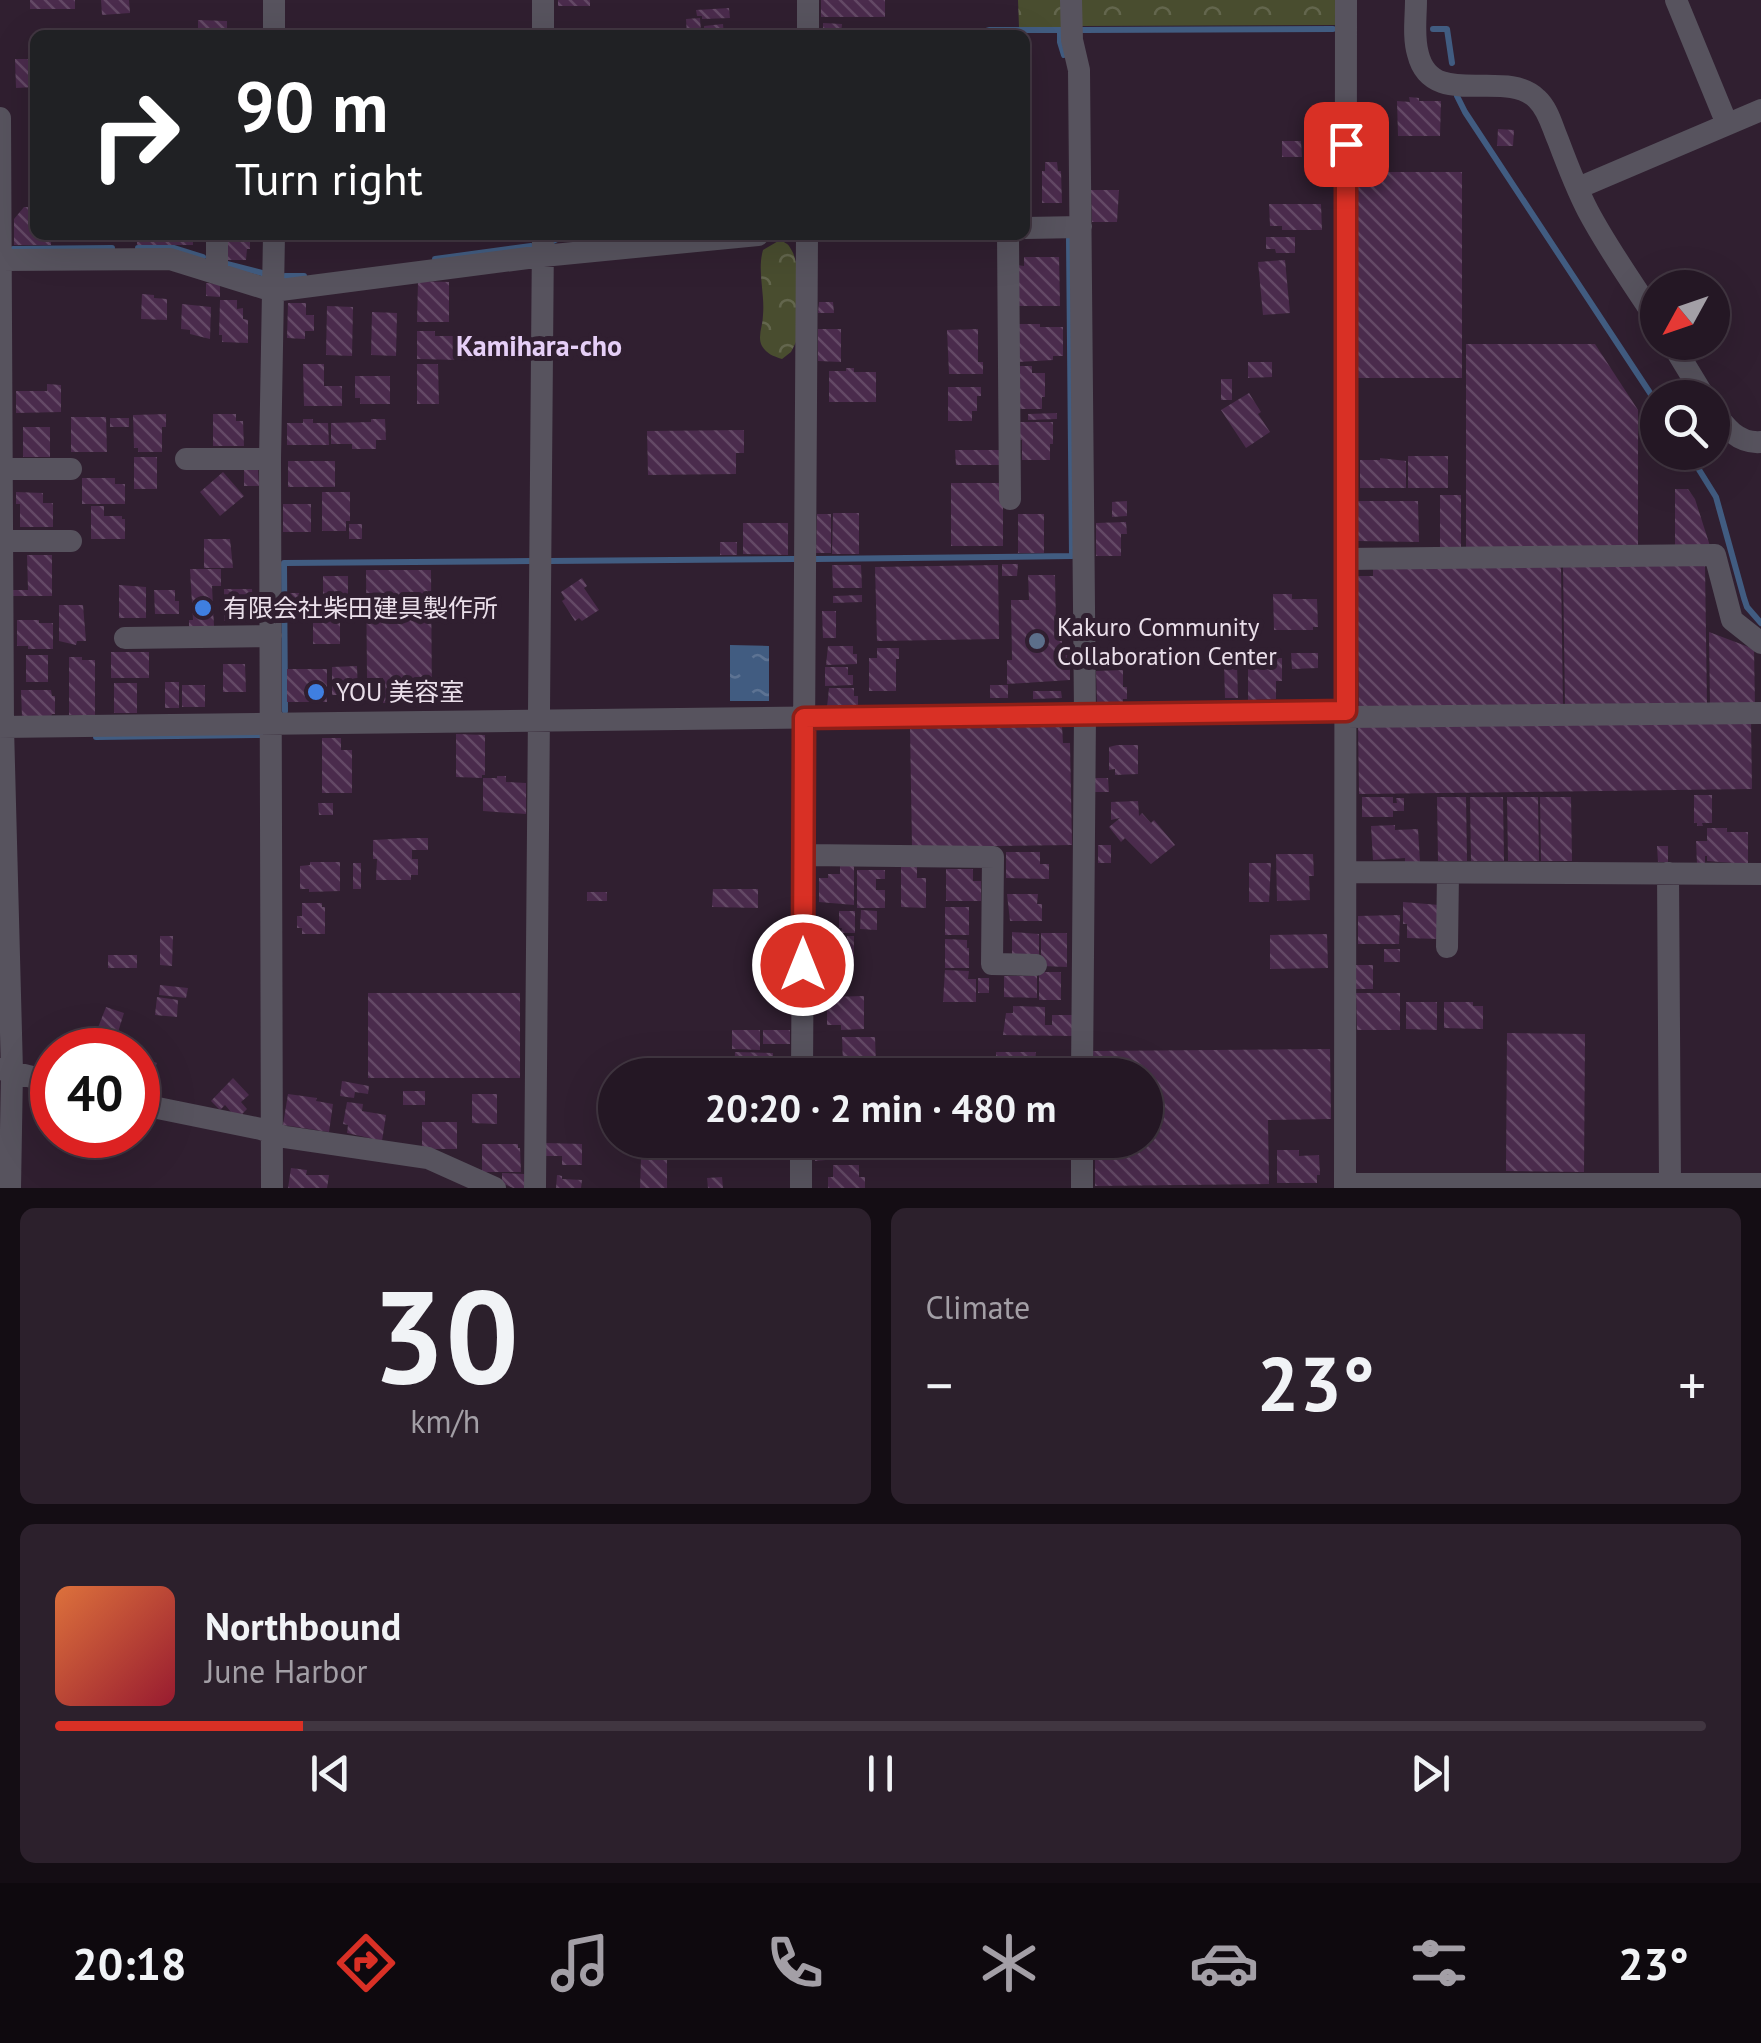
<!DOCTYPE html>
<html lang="en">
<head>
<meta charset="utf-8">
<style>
  :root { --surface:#241724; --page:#2c202c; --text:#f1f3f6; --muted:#a39fa6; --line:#413641; --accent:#d93025 }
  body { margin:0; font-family:"PT Sans","Noto Sans JP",sans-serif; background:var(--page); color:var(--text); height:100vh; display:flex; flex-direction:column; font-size:38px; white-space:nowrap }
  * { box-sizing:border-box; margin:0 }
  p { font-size:32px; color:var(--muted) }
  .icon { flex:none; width:55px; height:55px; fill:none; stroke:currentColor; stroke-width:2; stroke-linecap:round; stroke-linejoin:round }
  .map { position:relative; height:1188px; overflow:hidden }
  .drawer { display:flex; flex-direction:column; gap:20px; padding:20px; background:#140d14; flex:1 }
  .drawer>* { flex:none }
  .guide { position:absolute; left:30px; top:30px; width:1000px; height:210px; border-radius:15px; box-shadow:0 10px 40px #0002,0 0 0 2px var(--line); background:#202124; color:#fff; overflow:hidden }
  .needle { width:65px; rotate:230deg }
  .fabs { position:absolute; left:1640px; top:270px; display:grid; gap:20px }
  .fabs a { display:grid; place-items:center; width:90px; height:90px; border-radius:50%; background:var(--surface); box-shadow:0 10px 40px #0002,0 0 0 2px var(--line); font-size:50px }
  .speed { position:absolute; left:30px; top:1028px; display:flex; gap:20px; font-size:50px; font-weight:700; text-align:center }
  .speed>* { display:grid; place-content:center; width:130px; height:130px; border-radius:50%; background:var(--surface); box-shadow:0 10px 40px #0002,0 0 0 2px var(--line); line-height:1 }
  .speed .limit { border:15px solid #d22; background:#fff; color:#111 }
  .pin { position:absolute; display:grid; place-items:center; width:85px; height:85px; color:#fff; margin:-42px; border-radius:20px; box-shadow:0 5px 15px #0006 }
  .me { position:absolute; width:110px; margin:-55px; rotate:0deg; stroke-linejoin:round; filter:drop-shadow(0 0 8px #0008) }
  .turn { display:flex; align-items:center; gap:35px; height:210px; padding:0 40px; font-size:45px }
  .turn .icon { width:130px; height:130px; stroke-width:2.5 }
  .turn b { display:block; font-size:70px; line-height:85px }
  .big { font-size:75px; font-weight:800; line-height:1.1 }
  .drawer .tile { flex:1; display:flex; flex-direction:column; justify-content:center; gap:15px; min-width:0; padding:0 35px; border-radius:15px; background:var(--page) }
  .drawer .dial { align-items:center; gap:0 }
  .dial b { font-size:130px; line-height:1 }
  .song { display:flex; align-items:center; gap:30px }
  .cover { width:120px; height:120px; border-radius:15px; background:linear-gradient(135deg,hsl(20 70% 55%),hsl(350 70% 35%)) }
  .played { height:10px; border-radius:5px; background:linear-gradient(90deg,var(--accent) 15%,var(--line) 15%) }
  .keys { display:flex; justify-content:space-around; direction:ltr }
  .heat { display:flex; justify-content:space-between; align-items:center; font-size:55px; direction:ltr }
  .drawer .tiles { flex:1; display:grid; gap:20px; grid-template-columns:1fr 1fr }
  .tile:last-child { grid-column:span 2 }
  .trip { position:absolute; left:598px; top:1058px; width:565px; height:100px; border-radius:50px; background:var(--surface); box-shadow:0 10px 40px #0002,0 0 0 2px var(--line); font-weight:800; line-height:100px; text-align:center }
  .tab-bar { display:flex; height:160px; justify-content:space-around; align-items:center; background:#0e090e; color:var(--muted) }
  .tab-bar .icon { width:70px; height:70px }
  .tab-bar .selected { color:var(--accent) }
  .tab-bar b { font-size:45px; color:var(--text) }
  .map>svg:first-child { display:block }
</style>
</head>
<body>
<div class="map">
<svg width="1761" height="1188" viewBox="0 0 1761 1188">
  <defs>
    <pattern id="forest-crowns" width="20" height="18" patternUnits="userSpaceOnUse" patternTransform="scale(2.5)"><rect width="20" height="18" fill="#494d2f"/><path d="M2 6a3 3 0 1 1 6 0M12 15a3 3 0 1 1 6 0" fill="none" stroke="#63664d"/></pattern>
    <pattern id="water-ripples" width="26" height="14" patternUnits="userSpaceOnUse" patternTransform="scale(2.5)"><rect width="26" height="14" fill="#415c81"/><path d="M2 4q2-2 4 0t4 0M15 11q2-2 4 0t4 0" fill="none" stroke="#5d7393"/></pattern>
    <pattern id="building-back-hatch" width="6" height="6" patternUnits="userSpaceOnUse" patternTransform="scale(2.5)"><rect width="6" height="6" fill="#4a2b4c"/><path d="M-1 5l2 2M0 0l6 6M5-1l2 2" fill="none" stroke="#644966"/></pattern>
  </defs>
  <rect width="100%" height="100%" fill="#301f30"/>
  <path fill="url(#forest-crowns)" d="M1018,0H1064V27H1019Z
    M1078,0H1336V25L1079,26Z
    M780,240C787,244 788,243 792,251C802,268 797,320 796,342L791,352L782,359C773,356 767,354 762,346C757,336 763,326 763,315C765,293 757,271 763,250Z"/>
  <path fill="url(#water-ripples)" d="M730,645L769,646V701H730Z"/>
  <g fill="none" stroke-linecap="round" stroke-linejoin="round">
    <path stroke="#415c81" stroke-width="6" d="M1433,29H1447L1452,63
      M1060,30V42L1064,55
      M1082,30L1333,29
      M973,35L989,30H1061
      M1457,96L1465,112L1658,405
      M553,241L565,235
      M138,248L171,247L203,257
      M13,249L112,248
      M435,259L531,246
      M223,263L262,273
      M285,276H304
      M1688,452L1716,497L1744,598L1747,607L1761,623
      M816,559L1072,556L1069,239
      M549,561L795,559
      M285,711L284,563L532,561
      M96,737L260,735"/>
  </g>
  <path fill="url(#building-back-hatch)" d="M30,0H75V9H30Z
    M101,0H129L130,13L102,15Z
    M558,0H590V6H558Z
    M821,0H885V17H821Z
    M729,8L730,18L702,19V16H697L696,10Z
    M700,18L701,32H705L704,26L723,24L724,35H687L686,19Z
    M198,20L227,21V35H198Z
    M823,23L842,24L841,35H823Z
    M15,59H35V87L16,88Z
    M1409,97L1419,98V101H1441L1440,136H1398L1397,101L1410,102Z
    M1498,129L1514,130L1513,146H1497Z
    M1282,141H1301L1302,157H1282Z
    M1045,162H1057L1058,171H1061L1062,203H1042V171H1045Z
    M1358,172H1462V378H1358Z
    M1091,190H1119L1117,222H1092Z
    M1269,204H1321L1322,230H1282V226H1270Z
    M24,207H35V235H51V245H14V219Z
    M137,235H193V245H137Z
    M223,235H250V249H247L246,260H223Z
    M1266,237H1295V253H1276L1275,249H1266Z
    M1024,257H1059L1060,306H1018L1017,265L1024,266Z
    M1285,260L1290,313L1263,315L1258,262Z
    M418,281L449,282V322H417Z
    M206,283L220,284V297L206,296Z
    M142,294L154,295V298L167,299V320L141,319Z
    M220,300H237V309L243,308V319L248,320V343L222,342V335H219Z
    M819,302H833L834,313H818Z
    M288,303H306V315H314V331H305V339L287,338Z
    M182,304L211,307L210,339L190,334V330L181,329Z
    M327,306L353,307L352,356L326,355Z
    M372,312L397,313L396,356L371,355Z
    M1018,324H1040V327H1063V356H1053V360L1018,362Z
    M818,329H841V362L818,361Z
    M978,329V362H983V374H949L947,330Z
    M417,331H435V336H457V360L417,359Z
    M1466,344H1595L1638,410V548L1466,547Z
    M1248,362H1272V377L1248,378Z
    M303,364H324V386H342V406H304Z
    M417,364H438L439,404H417Z
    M1017,366H1032V373H1045V397H1042V409H1018Z
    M846,368H854V372H876V402H829V371H846Z
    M355,376H390V404H360V398H355Z
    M1221,379H1232V400H1221Z
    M47,384L61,385V412L16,413V391H47Z
    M948,387H981V396H977V411H972V421H948Z
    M1249,393L1261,412L1258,414L1270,432L1246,448L1221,410Z
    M1057,413V419L1028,420V414Z
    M166,414V427H162V452H138V448H134L133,415Z
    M213,414H236V421H243L244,446H213Z
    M71,417H106L107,452H71Z
    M110,418H129V427H110Z
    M303,419H313V423H328L329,445H287V423H303Z
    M371,419H385L386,440H376V449H352V444H331V423L371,422Z
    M1018,422H1053V444H1050V460H1022V440H1018Z
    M23,427H50V457H23Z
    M744,430V453H736V474L648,475L647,431Z
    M955,450H1004V465H956Z
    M1408,456H1448V488H1408Z
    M134,457H157V489H134Z
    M1380,458L1406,461V488H1360V460H1380Z
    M288,461H335V487H288Z
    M244,468H258L259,486H244Z
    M223,472L244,496L220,516L200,492Z
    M82,478H115V484H125V504H82Z
    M951,483H1003V546H951Z
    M1675,489H1688L1695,499L1710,546L1675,545Z
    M16,492L43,493V503H53V527H20V504H16Z
    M322,492H350V521H346V531H322Z
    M1440,495H1461V550H1440Z
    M1127,501V516L1112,517V502Z
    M1358,501H1418L1419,542L1358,541Z
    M283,504H311V532H283Z
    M91,506H104V516H122V519H125V539H91Z
    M833,513H859V554H832Z
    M817,514H831V553H816Z
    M1018,514H1044V553H1018Z
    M1126,522L1127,534H1121V556H1096V523Z
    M743,523H788V555L743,554Z
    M349,524H362V539H349Z
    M204,539H230L233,568H204Z
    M720,542H737V555H720Z
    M27,555H52V596H11V590H28Z
    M1002,564H1018L1017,576H1002Z
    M832,565H861L862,588H833Z
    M998,565L999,639L877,641L875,567Z
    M1705,565L1707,707L1565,709L1563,566Z
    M1561,566L1563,710L1359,712L1357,576H1373V568Z
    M190,569H221V586H212L214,626L189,631V620H193Z
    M366,570H431L432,703H383V678H367Z
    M1028,575H1055L1056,626H1062V655H1070V680L1007,684V660H1012L1011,600H1029Z
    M323,576H348V612H323Z
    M582,578L587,586L584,588L599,610L582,621L579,618L575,621L562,601L565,599L561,592Z
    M119,585L146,587V618H119Z
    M224,589H252L253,607H249V621H224Z
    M154,590H175V601H179V614H155Z
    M289,593H308V613H289Z
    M1273,594H1292V599H1317L1318,627H1313V630H1274Z
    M862,595V602L833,603V596Z
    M59,605H83L86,641H77L76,645L59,641Z
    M822,611H836V638H823Z
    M17,620H39V623H53V649H28V646H17Z
    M313,620H340V644H313Z
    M1709,632L1754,649L1755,707H1710Z
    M828,646H853V654H857V664L826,665Z
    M877,648H899V659H896V691H869V658H877Z
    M111,652H149V678H111Z
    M1128,653H1142V668H1128Z
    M1291,653H1318V668L1292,669Z
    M26,655H48V682H26Z
    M69,657H82V660H95V715H69Z
    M1282,658V681H1276V699L1248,700V659Z
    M223,664H245L246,692H223Z
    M1224,665H1237L1238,698H1225Z
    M357,666L358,695H332V667Z
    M825,667H848V675H853V685L825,686Z
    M287,669H327V702H287Z
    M1123,670V687H1127V699H1123V703H1097L1096,671Z
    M165,682H179V708H165Z
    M114,683H137V713H114Z
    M182,685H205V707H182Z
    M990,685H1008V698H990Z
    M829,688H854V696H858V707H827Z
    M21,690H51L52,696H55V714H52L51,717H22Z
    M1033,691H1061L1062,698L1033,699Z
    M1751,719L1752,789L1359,794L1358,723Z
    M1062,726L1063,743H1070L1072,845L912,847L910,727Z
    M456,734L485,735V775H482V778L456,777Z
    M322,738H341V750H352V793H322Z
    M1117,745H1138V774L1115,775V769L1109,770V747Z
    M497,776H506V782L526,783V814L483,811V778H497Z
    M1095,778H1108L1109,792H1095Z
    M1694,795H1712V823H1702L1703,826H1697V823H1694Z
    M1362,797H1393V803H1397L1396,798H1404V811H1393V817H1362Z
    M1437,797H1466L1467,861H1438Z
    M1470,797H1503L1504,861H1471Z
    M1507,797H1538L1539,861H1508Z
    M1540,797H1571L1572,861H1541Z
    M1138,801L1139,816L1142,813L1151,823L1154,820L1175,845L1151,864L1125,838L1121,842L1109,827L1120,818L1111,820V802Z
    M318,803H333V815H319Z
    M1395,825V830L1418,829L1420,862H1405V858L1373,860L1371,826Z
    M1707,828H1727V832H1748V864L1707,861V856H1705V864H1697L1696,841H1707Z
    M413,838H428V850H412V859H418V875H411V880H376L377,859H373V840Z
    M1098,845H1111V863H1098Z
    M1657,846H1668V862H1658Z
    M1006,852H1040V864H1049V879L1006,878Z
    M1276,854H1313L1314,876H1309L1310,900L1277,901Z
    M310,862H340V891L309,892V889H300V866L310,865Z
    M353,863H361V889H353Z
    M1249,863H1271L1269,902H1249Z
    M840,866H854V905L819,902V878H828V874H840Z
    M901,866H917V878H926V908L901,907Z
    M946,869H973V881H981V901H946Z
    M857,870H885V879H876V890H885V908H857Z
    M713,889H758V908L712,907Z
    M587,892H607V901H587Z
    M1007,894H1038L1037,904H1042V921H1010Z
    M1403,902L1439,905V939L1407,938V924H1403Z
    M302,903H322V907H325V934H302V928H297V916H302Z
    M945,907H969V935H945Z
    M861,910L877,911V930L860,929Z
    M839,911H855V933H841L842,928H839Z
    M1400,915L1399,944H1358V916Z
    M1012,932L1039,934V959H1012Z
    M1041,933H1067V967L1041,966Z
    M1327,934L1328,968L1270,969V935Z
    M160,936H173L172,966L160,965Z
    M847,936H854V966H840L841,949H846Z
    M945,939L967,940V948H969V968H945Z
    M1384,949H1400V962H1384Z
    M108,955H137V968H108Z
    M1356,965H1373V989H1355Z
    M945,970L969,971L968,979H976V1002H943Z
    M1039,972H1061V1000H1039Z
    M1004,976H1037V998L1004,997Z
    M978,978H989V993H978Z
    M160,985L188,988L186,998L159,995Z
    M368,993H520V1078H368Z
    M1356,993H1400V1030H1357Z
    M864,996V1029L841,1030V1025H827V997Z
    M157,997L178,1000L177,1017L155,1015Z
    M1406,1002H1437V1030L1406,1029Z
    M1444,1002H1473V1006H1483V1029L1444,1028Z
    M1013,1006L1045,1007V1025H1052V1015H1073V1036L1003,1035L1006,1013H1013Z
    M106,1007L124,1013L114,1045L111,1044L109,1050L93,1046L95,1039L94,1038Z
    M732,1030H760V1050L732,1049Z
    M763,1030H790V1044H763Z
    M1507,1033L1585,1034L1584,1172L1506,1171Z
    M842,1037H875L876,1063L843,1064Z
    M1330,1049L1331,1119L1268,1120L1269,1184L1095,1186V1140H1145V1075H1094L1093,1051Z
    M735,1052L773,1053V1075H734Z
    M996,1052H1036L1034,1075H996Z
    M138,1056L157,1063L147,1090L138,1086Z
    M233,1078L249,1095L241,1102L247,1109L237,1119L225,1105L220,1110L211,1101Z
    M342,1081L369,1086L368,1094L355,1092L354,1098L340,1096Z
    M403,1091H425V1105H403Z
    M288,1094L317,1098L316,1101L333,1104L329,1132L283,1125Z
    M472,1094H497V1124L472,1123Z
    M347,1102L363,1104L362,1111L386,1115L382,1141L347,1133L348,1125L343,1124Z
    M422,1122H457V1149H422Z
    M640,1140H672V1149H640Z
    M814,1140H825L826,1160L815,1161Z
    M828,1140H855V1159L828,1160Z
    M545,1143L582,1144V1165H562V1156H544Z
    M482,1144H518V1148H520L521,1172H482Z
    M1277,1150H1299V1156L1319,1155L1320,1175H1317V1183H1277Z
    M641,1158H667V1188H640Z
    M833,1165H859V1177H865V1188H828V1177H833Z
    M291,1168L307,1170L306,1175H329L327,1188H288Z
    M502,1173L524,1174V1188H513L502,1183Z
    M557,1175L562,1176V1179L582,1180L581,1188H556Z
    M722,1177L723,1188H708L707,1178Z"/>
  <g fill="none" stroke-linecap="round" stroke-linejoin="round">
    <path stroke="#57535e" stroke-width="22" d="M1071,0L1072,40L1079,70L1085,714L1082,1075
      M1416,0C1416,17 1413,37 1418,54C1432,111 1505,67 1537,99C1548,109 1552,126 1558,140C1567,164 1576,188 1588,211C1608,249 1634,285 1658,322
      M1676,0L1727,124
      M274,35V0
      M543,35V0
      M808,35V0
      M0,118L3,727L12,1071L10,1188
      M1578,188L1761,110
      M1025,228L1081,227
      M1008,235L1010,499
      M0,260L170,259L273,291L543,256L758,235
      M217,273V235
      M1671,342L1705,398
      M1712,409C1725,427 1738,444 1761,442
      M186,459H270
      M2,469H71
      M2,541H71
      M1346,559L1715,555L1732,620L1761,643
      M125,638L271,636
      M1346,717L1761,713
      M0,727L1346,711
      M804,855L993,857L992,964L1036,965
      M1346,872L1761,874
      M1668,873L1670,1184
      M1447,947L1448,873
      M0,1069L52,1082
      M802,1075L807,235
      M138,1104L261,1129L285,1137L428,1158L495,1188
      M1345,1184H1761
      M272,1188L270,459L274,235
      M535,1188L543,235
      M801,1188V1140
      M1082,1188V1140
      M1345,1188L1346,0"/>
  </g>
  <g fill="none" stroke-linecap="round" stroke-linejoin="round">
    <defs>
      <path id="route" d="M803,965L804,718L1346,711V144"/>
    </defs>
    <use href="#route" stroke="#8d1f18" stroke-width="25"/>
    <use href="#route" stroke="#d93025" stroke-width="18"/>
  </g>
  <g fill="#3f7fe0" stroke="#301f30" stroke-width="4">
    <circle cx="203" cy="608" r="10"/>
    <circle cx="316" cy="692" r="10"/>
  </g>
  <circle fill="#5c6f8a" stroke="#301f30" stroke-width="4" cx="1037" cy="641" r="10"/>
  <g text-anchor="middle" stroke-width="10" stroke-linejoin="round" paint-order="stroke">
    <g font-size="25" fill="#eadfea" stroke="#301f30" text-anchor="start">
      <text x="223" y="617">有限会社柴田建具製作所</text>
      <text x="1057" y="636">Kakuro Community<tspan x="1057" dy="29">Collaboration Center</tspan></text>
      <text x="336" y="701">YOU 美容室</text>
    </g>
    <g font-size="28" font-weight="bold" fill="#e6cff7" stroke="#301f30">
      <text x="539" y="356">Kamihara-cho</text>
    </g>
  </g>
</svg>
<div class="fabs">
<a><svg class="needle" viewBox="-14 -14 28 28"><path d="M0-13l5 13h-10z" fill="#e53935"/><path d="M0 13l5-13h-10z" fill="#a39fa6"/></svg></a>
<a><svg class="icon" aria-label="search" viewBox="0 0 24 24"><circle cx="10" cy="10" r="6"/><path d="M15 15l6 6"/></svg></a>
</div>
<div class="speed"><div class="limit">40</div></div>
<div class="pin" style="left:1346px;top:144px;background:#d93025"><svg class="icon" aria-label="arrive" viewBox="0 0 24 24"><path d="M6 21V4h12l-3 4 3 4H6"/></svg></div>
<svg class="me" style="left:803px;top:965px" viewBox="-20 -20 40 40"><circle r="17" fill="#d93025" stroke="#fff" stroke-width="3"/><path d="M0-11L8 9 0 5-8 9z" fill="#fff"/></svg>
<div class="trip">20:20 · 2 min · 480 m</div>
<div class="guide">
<div class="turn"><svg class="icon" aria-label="right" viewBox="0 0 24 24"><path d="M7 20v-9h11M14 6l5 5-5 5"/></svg><div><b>90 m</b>Turn right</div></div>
</div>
</div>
<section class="drawer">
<div class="tiles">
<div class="tile dial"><b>30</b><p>km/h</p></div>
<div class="tile"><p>Climate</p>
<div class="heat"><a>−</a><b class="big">23°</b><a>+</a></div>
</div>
<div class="tile">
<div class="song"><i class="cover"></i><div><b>Northbound</b><p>June Harbor</p></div></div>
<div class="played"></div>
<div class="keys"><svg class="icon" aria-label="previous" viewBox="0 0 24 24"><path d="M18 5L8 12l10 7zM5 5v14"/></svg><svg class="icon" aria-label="pause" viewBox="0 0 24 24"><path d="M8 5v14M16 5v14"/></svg><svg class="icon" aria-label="next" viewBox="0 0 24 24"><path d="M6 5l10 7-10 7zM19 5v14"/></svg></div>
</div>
</div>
</section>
<nav class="tab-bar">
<b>20:18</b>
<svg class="icon selected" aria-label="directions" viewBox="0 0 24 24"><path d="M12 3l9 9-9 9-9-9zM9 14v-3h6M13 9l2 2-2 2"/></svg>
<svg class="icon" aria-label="music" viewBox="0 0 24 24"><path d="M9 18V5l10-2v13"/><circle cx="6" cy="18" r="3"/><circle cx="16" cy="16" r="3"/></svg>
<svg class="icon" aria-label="phone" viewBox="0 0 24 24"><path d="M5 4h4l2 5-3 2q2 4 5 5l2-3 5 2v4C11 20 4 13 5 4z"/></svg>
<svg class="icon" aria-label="climate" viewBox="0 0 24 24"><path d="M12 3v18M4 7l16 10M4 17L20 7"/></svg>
<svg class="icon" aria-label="car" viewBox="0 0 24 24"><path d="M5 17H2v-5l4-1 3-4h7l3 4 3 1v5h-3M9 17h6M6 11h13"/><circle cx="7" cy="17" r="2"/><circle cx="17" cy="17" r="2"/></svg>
<svg class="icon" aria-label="filters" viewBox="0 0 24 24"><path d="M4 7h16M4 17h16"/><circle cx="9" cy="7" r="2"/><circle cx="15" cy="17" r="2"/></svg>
<b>23°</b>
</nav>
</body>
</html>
